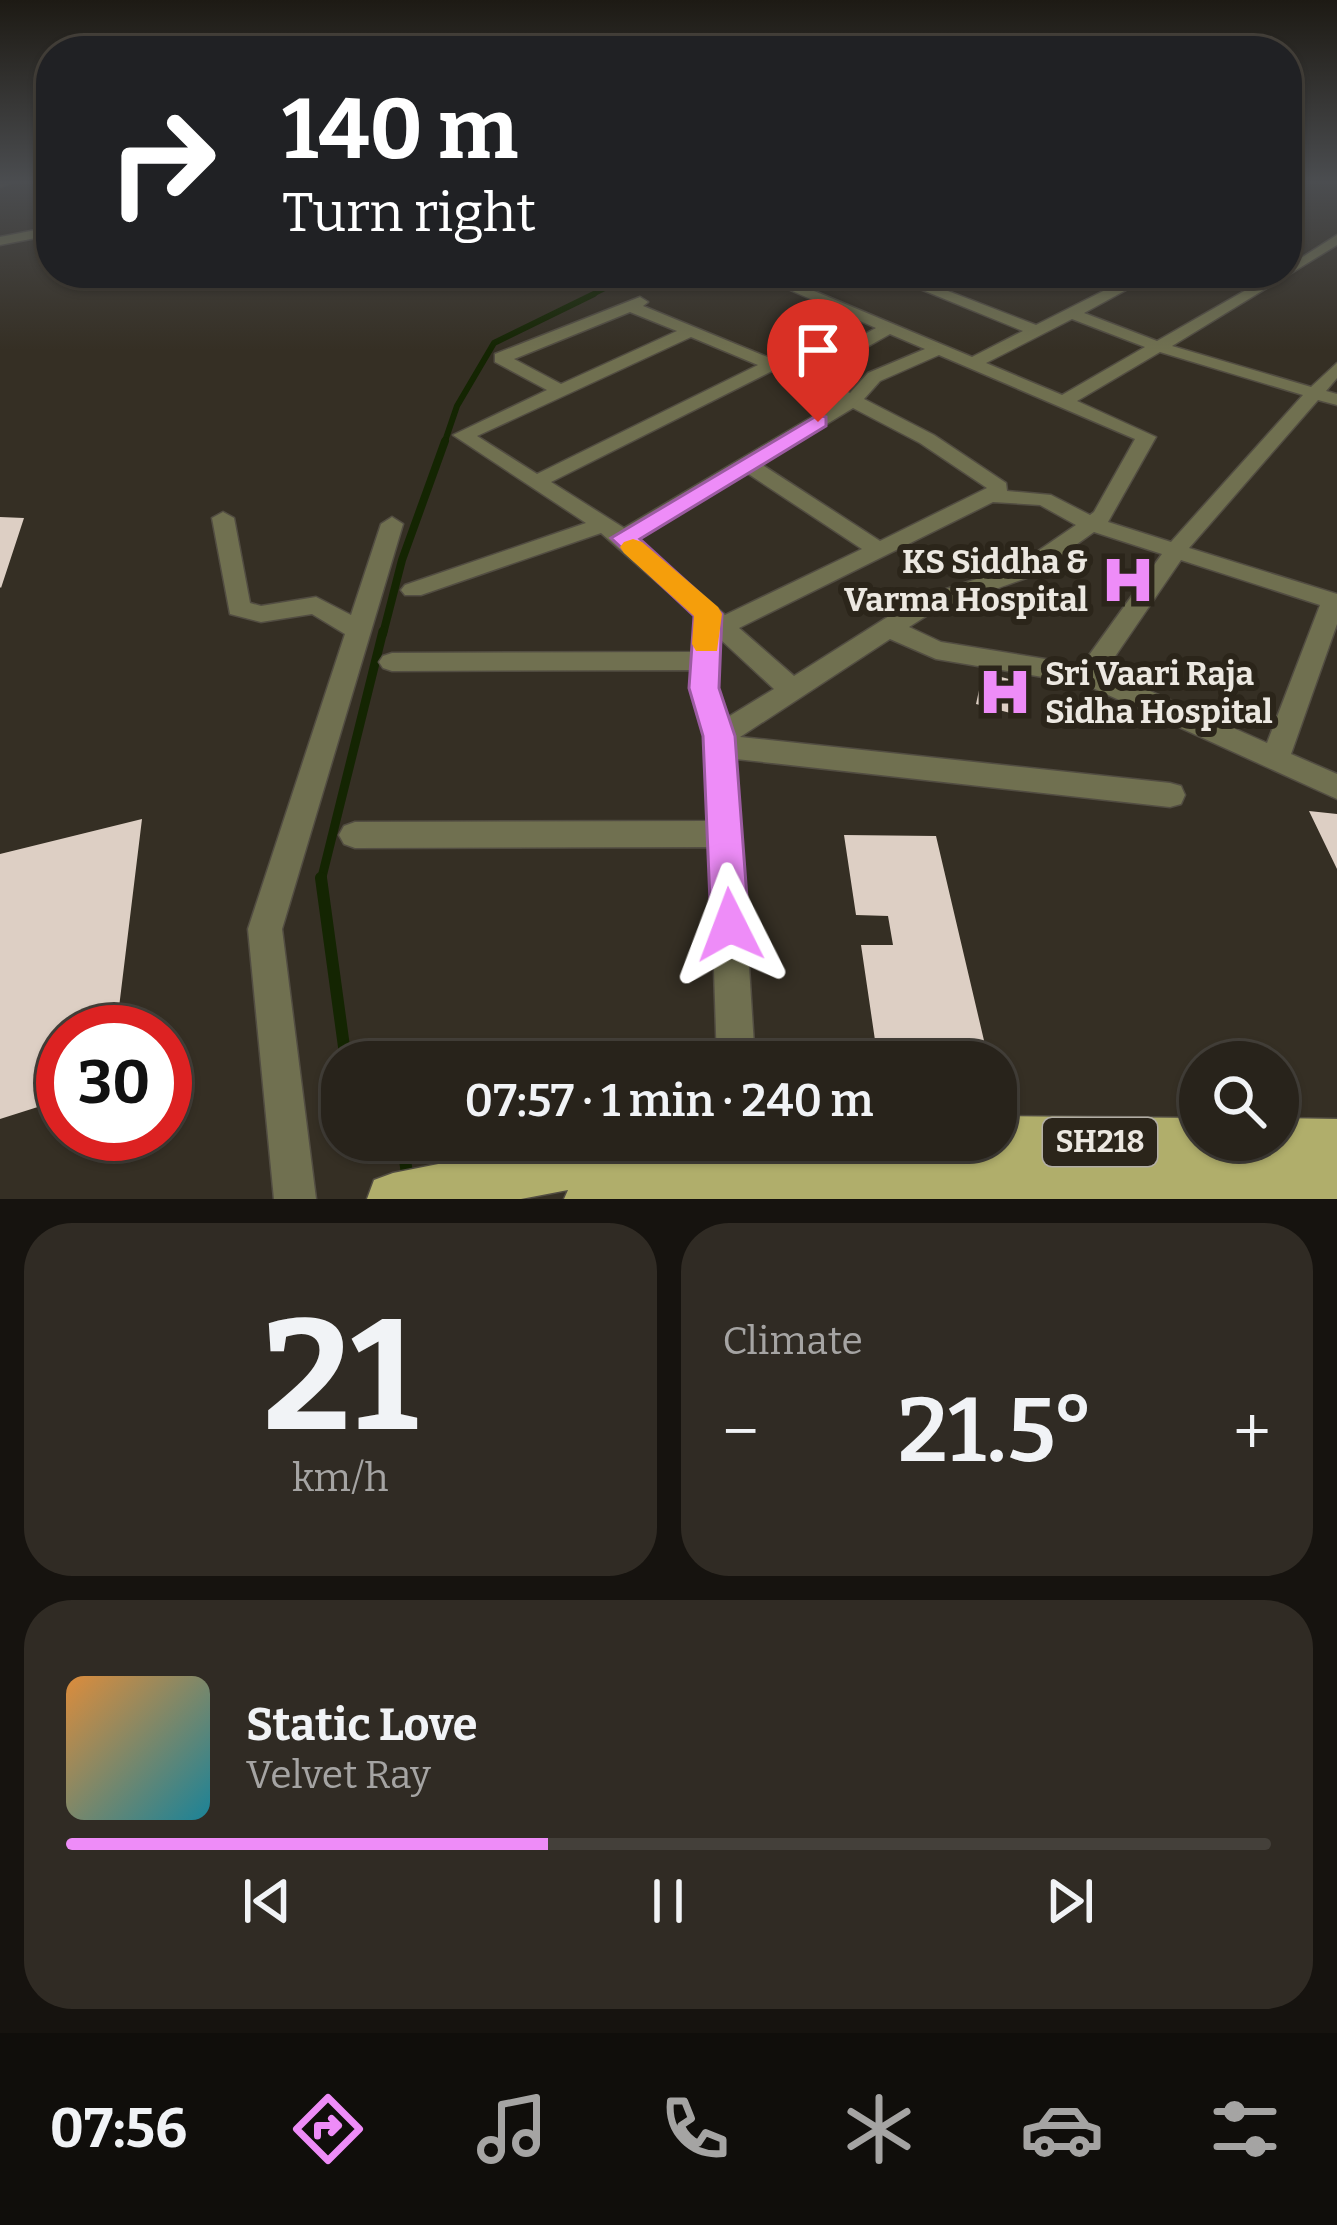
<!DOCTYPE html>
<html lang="en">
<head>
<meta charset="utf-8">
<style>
  :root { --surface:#28231b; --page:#302b24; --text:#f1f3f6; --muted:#a5a4a3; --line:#44403a; --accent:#ee8cf8 }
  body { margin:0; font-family:Bitter,serif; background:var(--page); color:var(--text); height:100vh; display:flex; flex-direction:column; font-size:45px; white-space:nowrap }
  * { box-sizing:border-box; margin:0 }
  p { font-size:39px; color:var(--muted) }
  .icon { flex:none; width:66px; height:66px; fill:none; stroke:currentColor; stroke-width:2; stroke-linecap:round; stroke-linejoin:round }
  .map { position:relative; height:1199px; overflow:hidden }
  .side { display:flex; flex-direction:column; gap:24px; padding:24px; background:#16130f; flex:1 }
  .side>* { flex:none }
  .banner { position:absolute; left:36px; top:36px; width:1266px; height:252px; border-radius:48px; box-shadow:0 3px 9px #0004,0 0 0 3px var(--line); background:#202124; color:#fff; overflow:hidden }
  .tools { position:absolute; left:1179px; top:1041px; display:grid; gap:24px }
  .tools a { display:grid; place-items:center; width:120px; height:120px; border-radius:50%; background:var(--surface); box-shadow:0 3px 9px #0004,0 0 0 3px var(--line); font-size:60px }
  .speed { position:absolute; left:36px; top:1005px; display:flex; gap:24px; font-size:60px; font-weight:700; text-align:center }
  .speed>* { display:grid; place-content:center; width:156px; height:156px; border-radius:50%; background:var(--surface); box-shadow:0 3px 9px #0004,0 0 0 3px var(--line); line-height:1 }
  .speed .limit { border:18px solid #d22; background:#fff; color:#111 }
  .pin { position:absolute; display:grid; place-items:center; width:102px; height:102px; color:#fff; margin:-123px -51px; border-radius:50% 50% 50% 0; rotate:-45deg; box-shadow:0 0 12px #0007 }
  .pin .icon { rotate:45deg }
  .me { position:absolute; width:132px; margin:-66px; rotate:357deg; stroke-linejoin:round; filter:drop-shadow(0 0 9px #0008) }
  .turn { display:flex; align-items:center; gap:42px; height:252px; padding:0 48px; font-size:54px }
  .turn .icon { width:156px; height:156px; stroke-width:2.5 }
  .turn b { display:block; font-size:84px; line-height:102px }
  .big { font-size:90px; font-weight:600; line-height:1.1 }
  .side .tile { flex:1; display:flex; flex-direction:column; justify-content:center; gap:18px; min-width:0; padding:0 42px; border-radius:48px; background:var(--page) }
  .side .dial { align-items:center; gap:0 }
  .dial b { font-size:156px; line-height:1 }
  .song { display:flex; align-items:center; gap:36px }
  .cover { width:144px; height:144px; border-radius:18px; background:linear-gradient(135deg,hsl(30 70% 55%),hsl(190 70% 35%)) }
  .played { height:12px; border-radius:6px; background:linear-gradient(90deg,var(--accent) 40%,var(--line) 40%) }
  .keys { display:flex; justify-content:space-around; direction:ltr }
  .heat { display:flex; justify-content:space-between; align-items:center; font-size:66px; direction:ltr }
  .side .tiles { flex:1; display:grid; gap:24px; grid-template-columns:1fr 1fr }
  .tile:last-child { grid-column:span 2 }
  .trip { position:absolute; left:321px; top:1041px; width:696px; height:120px; border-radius:48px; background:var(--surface); box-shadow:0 3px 9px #0004,0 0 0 3px var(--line); font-weight:600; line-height:120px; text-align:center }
  .menu { display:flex; height:192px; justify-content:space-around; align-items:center; background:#100e0b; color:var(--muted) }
  .menu .icon { width:84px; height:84px }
  .menu .active { color:var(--accent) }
  .menu b { font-size:54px; color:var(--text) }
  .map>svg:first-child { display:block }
</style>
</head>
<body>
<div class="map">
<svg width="1337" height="1199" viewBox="0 0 1337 1199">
  <rect width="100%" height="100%" fill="#352f24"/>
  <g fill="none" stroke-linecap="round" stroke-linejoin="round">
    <path stroke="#142502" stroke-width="4.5" d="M588,297L637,273"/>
    <path stroke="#142502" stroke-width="6" d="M444,444L457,406L494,343L594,294"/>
    <path stroke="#142502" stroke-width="8" d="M383,634L402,560L445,441"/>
    <path stroke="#142502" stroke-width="9" d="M321,881L383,631"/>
    <path stroke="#142502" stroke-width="12" d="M321,878L345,1054L350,1062
      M402,1140L408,1180"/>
  </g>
  <path fill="#ddcfc4" d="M0,517L24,518L1,588L0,587Z
    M983,672L1027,684L1022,716L976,704Z
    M1309,811L1337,814V869Z
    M142,819L116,1032H63V1099L0,1119V854Z
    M844,835L936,836L986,1049L876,1047L861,945H893L888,916L856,915Z"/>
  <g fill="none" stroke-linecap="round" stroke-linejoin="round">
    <defs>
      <path id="street" d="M0,182H14L0,187Z
        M51,227V235L0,245V237Z
        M1337,235V245L1172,346L1311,387L1337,363V378L1326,391L1337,394V405L1318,400L1189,548L1337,594V624L1291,754L1337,774V799L1084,684L936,659L890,639L740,737L1170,783L1181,786L1185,795L1181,804L1170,807L736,759L755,1062H717L710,847L355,848L344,844L339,835L344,826L355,822L709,821L706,736L691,688L692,670L392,671L383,668L379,662L383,656L392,653L693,652L696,616L601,533L421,595H405L401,590L405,585L586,523L453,435L547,390L495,362V354L640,297L648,302L643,306L799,370L876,328L752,273H771L972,357L1023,331L881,273H901L1036,325L1139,273H1157L1084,313L1157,341L1276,273H1287V267ZM630,312L677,331L561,384L514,359ZM1072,319L1145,347L1062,395L986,363ZM890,334L925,349L868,373L850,393L814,377ZM691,337L758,365L537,474L477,436ZM1160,352L1303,395L1171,542L1108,522L1156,437L1077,401ZM939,355L1135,439L1094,512L1090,515L1051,495L1007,491L1006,483L934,435L864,399L880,381ZM772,371L839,401L624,528L551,482ZM853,408L920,443L987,488L880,541L761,464ZM747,473L862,549L725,615L638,539ZM993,502L1040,505L1076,525L1016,566L916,599L794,676L739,628ZM1094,532L1162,554L1082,665L941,642L909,627L934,611L1032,576ZM1181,560L1320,605L1267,743L1105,671ZM719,638L774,689L728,717L717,688Z
        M223,512L234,518L250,603L261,606L316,597L351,615L381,524L392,517L403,524L282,929L316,1199H274L248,929L345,634L312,614L261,622L230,614L212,518Z"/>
      <path id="primary" d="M996,1116L1200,1118V1140H1278V1118L1337,1119V1199H564L568,1190L521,1199H367L374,1180L393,1173L559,1140H755L749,1155L844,1151L839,1140H996Z"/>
    </defs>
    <use href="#street" stroke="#524d42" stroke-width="3"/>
    <use href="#primary" stroke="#524d42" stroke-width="3"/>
    <use href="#street" fill="#707050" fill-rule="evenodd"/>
    <use href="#primary" fill="#b0ae6b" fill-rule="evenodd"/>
  </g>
  <linearGradient id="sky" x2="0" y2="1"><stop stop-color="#1d1a14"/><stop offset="0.52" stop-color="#4b4d50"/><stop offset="1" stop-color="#4b4d50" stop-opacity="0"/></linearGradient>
  <rect width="1337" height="350" fill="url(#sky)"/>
  <path fill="#ee8cf8" stroke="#9b5ba1" stroke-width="3" d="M818,415L826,417V426L640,539L722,614L719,688L735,736L749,925L743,938L730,943L716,938L711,925L703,736L689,688L694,616L611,538Z"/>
  <path fill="#f59e0b" d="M633,539L642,542L718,607L722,614L717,651H696L692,644L694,616L624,553L620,547L624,542Z"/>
  <defs>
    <symbol id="hospital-bare" viewBox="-9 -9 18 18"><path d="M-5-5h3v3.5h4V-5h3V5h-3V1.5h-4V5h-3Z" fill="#ee8cf8" stroke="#2b251a" stroke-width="2.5" paint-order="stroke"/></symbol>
  </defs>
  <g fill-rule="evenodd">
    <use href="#hospital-bare" x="1090" y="542" width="76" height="76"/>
    <use href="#hospital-bare" x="967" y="654" width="76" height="76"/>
  </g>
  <g text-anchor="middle" stroke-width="12" stroke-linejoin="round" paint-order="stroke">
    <rect fill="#2b251a" stroke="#b2aea5" stroke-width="3" x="1043" y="1118" width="114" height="48" rx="9"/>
    <g font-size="30" font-weight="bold" fill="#ece8e1">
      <text x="1100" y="1152">SH218</text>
    </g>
    <g font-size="33" font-weight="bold" fill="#ece8e1" stroke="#2b251a" text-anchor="end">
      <text x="1088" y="573">KS Siddha &amp;<tspan x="1088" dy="38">Varma Hospital</tspan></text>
      <text x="1045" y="685" text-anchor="start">Sri Vaari Raja<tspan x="1045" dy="38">Sidha Hospital</tspan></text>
    </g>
  </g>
</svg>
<div class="tools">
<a><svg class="icon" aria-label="search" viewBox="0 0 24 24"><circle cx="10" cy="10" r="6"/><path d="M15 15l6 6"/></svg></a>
</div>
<div class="speed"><div class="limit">30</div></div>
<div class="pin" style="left:818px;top:422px;background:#d93025"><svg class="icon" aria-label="arrive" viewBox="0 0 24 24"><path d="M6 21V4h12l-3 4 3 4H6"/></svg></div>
<svg class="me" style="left:730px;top:925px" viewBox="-20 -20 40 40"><path d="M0-17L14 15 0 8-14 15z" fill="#ee8cf8" stroke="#fff" stroke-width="4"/></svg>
<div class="trip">07:57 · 1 min · 240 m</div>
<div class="banner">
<div class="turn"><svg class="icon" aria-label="right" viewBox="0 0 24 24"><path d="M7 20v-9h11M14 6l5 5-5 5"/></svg><div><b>140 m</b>Turn right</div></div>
</div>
</div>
<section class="side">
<div class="tiles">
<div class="tile dial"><b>21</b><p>km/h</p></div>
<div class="tile"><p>Climate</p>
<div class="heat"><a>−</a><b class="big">21.5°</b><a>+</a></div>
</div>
<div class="tile">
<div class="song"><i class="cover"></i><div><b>Static Love</b><p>Velvet Ray</p></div></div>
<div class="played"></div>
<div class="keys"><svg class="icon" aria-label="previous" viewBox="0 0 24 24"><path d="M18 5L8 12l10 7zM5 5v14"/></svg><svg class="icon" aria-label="pause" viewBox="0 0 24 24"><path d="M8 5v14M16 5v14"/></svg><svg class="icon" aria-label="next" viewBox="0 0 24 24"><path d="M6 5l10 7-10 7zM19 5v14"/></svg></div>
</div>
</div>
</section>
<nav class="menu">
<b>07:56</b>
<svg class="icon active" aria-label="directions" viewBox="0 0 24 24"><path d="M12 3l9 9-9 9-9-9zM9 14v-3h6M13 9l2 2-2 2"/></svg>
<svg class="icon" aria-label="music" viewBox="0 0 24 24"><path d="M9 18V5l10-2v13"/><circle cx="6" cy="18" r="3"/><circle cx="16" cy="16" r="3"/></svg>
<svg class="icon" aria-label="phone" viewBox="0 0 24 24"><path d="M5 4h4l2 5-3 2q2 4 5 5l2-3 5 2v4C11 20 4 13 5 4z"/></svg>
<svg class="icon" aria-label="climate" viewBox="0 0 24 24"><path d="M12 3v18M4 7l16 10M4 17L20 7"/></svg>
<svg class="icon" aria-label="car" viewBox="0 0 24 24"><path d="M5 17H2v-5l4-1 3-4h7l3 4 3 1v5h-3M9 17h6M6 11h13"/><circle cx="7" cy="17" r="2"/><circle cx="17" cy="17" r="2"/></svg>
<svg class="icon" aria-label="filters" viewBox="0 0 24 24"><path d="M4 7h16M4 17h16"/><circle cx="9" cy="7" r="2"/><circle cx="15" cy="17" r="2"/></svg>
</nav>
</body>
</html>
